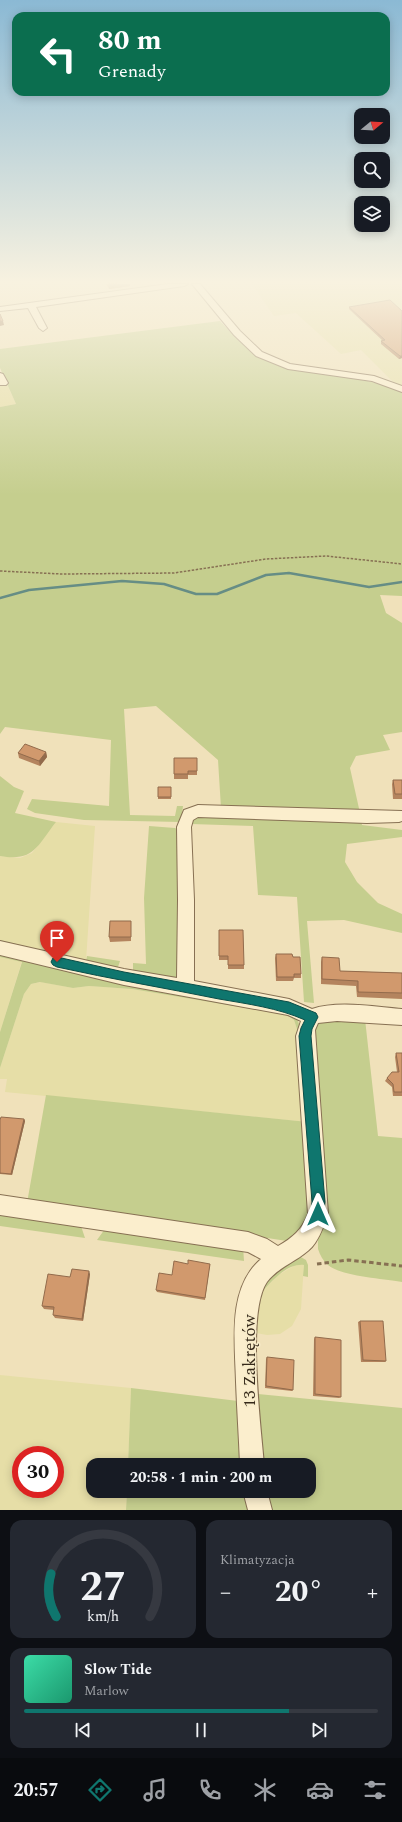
<!DOCTYPE html>
<html lang="pl">
<head>
<meta charset="utf-8">
<style>
  :root { --surface:#171b24; --page:#242831; --text:#f1f3f6; --muted:#9ea1a6; --line:#363941; --accent:#0f766e }
  body { margin:0; font-family:Spectral,serif; background:var(--page); color:var(--text); height:100vh; display:flex; flex-direction:column; font-size:15px; white-space:nowrap }
  * { box-sizing:border-box; margin:0 }
  p { font-size:13px; color:var(--muted) }
  .icon { flex:none; width:22px; height:22px; fill:none; stroke:currentColor; stroke-width:2; stroke-linecap:round; stroke-linejoin:round }
  .map { position:relative; height:1510px; overflow:hidden }
  .side { display:flex; flex-direction:column; gap:10px; padding:10px; background:#0d0f14; flex:1 }
  .side>* { flex:none }
  .guide { position:absolute; left:12px; top:12px; width:378px; height:84px; border-radius:12px; box-shadow:0 2px 10px #0003; background:#0b6e4f; color:#fff; overflow:hidden }
  .needle { width:26px; rotate:72deg }
  .controls { position:absolute; left:354px; top:108px; display:grid; gap:8px }
  .controls a { display:grid; place-items:center; width:36px; height:36px; border-radius:8px; background:var(--surface); box-shadow:0 2px 10px #0003; font-size:20px }
  .speed { position:absolute; left:12px; top:1446px; display:flex; gap:8px; font-size:20px; font-weight:700; text-align:center }
  .speed>* { display:grid; place-content:center; width:52px; height:52px; border-radius:50%; background:var(--surface); box-shadow:0 2px 10px #0003; line-height:1 }
  .speed .limit { border:6px solid #d22; background:#fff; color:#111 }
  .pin { position:absolute; display:grid; place-items:center; width:34px; height:34px; color:#fff; margin:-41px -17px; border-radius:50% 50% 50% 0; rotate:-45deg; box-shadow:0 0 4px #0007 }
  .pin .icon { rotate:45deg }
  .me { position:absolute; width:44px; margin:-22px; rotate:0deg; stroke-linejoin:round; filter:drop-shadow(0 0 3px #0008) }
  .turn { display:flex; align-items:center; gap:14px; height:84px; padding:0 20px; font-size:18px }
  .turn .icon { width:52px; height:52px; stroke-width:2.5 }
  .turn b { display:block; font-size:28px; line-height:34px }
  .big { font-size:30px; font-weight:700; line-height:1.1 }
  .side .card { flex:1; display:flex; flex-direction:column; justify-content:center; gap:6px; min-width:0; padding:0 14px; border-radius:12px; background:var(--page) }
  .side .dial { align-items:center; gap:0 }
  .dial svg { height:104px; overflow:visible; fill:none; stroke:var(--line); stroke-width:7; stroke-linecap:round; text-anchor:middle }
  .dial text { fill:var(--text); stroke:none }
  .song { display:flex; align-items:center; gap:12px }
  .cover { width:48px; height:48px; border-radius:6px; background:linear-gradient(135deg,hsl(160 70% 55%),hsl(160 70% 35%)) }
  .played { height:4px; border-radius:2px; background:linear-gradient(90deg,var(--accent) 75%,var(--line) 75%) }
  .keys { display:flex; justify-content:space-around; direction:ltr }
  .heat { display:flex; justify-content:space-between; align-items:center; font-size:22px; direction:ltr }
  .side .tiles { flex:1; display:grid; gap:10px; grid-template-columns:1fr 1fr }
  .card:last-child { grid-column:span 2 }
  .trip { position:absolute; left:86px; top:1458px; width:230px; height:40px; border-radius:12px; background:var(--surface); box-shadow:0 2px 10px #0003; font-weight:700; line-height:40px; text-align:center }
  .tab-bar { display:flex; height:64px; justify-content:space-around; align-items:center; background:#090b0e; color:var(--muted) }
  .tab-bar .icon { width:28px; height:28px }
  .tab-bar .active { color:var(--accent) }
  .tab-bar b { font-size:18px; color:var(--text) }
  .map>svg:first-child { display:block }
</style>
</head>
<body>
<div class="map">
<svg width="402" height="1510" viewBox="0 0 402 1510">
  <rect width="100%" height="100%" fill="#f0e1ba"/>
  <path fill="#e6dea7" fill-rule="evenodd" d="M252,284H402V386L393,382L361,350L341,354L296,313L274,316Z
    M5,380L16,404L0,407V381Z
    M56,822L95,826L86,961L0,940V856L20,858L32,853Z
    M0,957L22,961L0,1032Z
    M41,982L73,988L89,986L132,989L287,1015L294,1020L298,1032L308,1122L5,1092L7,1079H0V1068L24,994L31,984Z
    M297,1264H304L301,1309L292,1326L280,1334L267,1335L256,1333L257,1308L262,1292L277,1276Z
    M0,1375L131,1388L128,1465H93V1491H127L126,1510H0ZM21,1455H55V1489H21Z"/>
  <path fill="#c5ce8e" d="M220,321C236,338 253,356 274,364C285,369 298,370 310,372C341,377 373,379 402,392V596L380,595L386,613L402,623V732L383,735L390,750L356,756L350,768L360,813L221,808L218,760L156,706L124,709L130,815L175,816L177,806H183L181,822L84,820L35,813L27,809L32,799L109,806L111,740L5,727L0,734V407L16,404L0,368V349Z
    M0,776L14,787L24,791L15,813L56,822C37,846 34,862 0,856Z
    M194,815L361,820L362,825L402,830V837L347,844L345,862L357,882L378,903L402,914V933L344,920L307,921L314,1003L304,1002L297,897L258,895L253,826L191,824L193,983L190,818Z
    M149,826L175,828L180,831L178,977L172,979L133,973V963L146,964L144,898Z
    M0,940L86,961L87,956L120,961L117,970L0,943Z
    M0,953L287,1011L296,1017L300,1026L298,1032L294,1020L287,1015L132,989L89,986L73,988L40,982L31,984L24,994L0,1068V1032L22,962L0,957Z
    M365,1019L378,1136L402,1138V1282C385,1279 340,1276 328,1265C323,1261 320,1255 318,1249L315,1026L319,1021Z
    M46,1095L308,1122L309,1218L301,1231L287,1241L162,1222L27,1203Z
    M0,1211L80,1223L85,1238L0,1226Z
    M107,1226L243,1246L244,1261L97,1240Z
    M299,1256L306,1260L308,1265V1277L303,1276L304,1265C287,1263 272,1281 262,1292L267,1274Z
    M256,1358L258,1394L402,1408V1510H268L261,1491H309V1465H259L255,1359Z
    M131,1388L238,1401L247,1465H128Z
    M127,1491H250L253,1510H126Z"/>
  <g fill="none" stroke-linecap="round" stroke-linejoin="round">
    <path stroke="#668d85" stroke-width="2.5" d="M0,598L29,590L122,581L164,584L196,594H217L266,575L289,573L369,587L402,582"/>
    <defs>
      <path id="minor" d="M168,284H188L184,286L36,307L47,328L43,331L39,328L28,308L0,311V307Z
        M192,284H200L240,331L262,352L290,364L374,376L402,386V392L372,381L288,369L256,356L234,335Z
        M0,373L3,374L8,383L6,385H0Z
        M198,805L402,811V821L399,822L367,823L198,817L193,820L191,827L194,900V981L289,999L312,1009C338,1000 375,1007 402,1009V1025L337,1021L318,1023L315,1030L328,1214C324,1225 320,1238 312,1247C299,1261 279,1266 267,1282C246,1312 261,1426 264,1465H240C239,1437 237,1410 236,1382C235,1342 227,1288 261,1259L248,1252L0,1215V1195L248,1232L267,1239L278,1246C292,1238 302,1230 308,1214L296,1036L301,1021L288,1015L124,985L0,955V941L124,969L177,978L178,900L177,827L184,810Z
        M243,1491H267L272,1510H248Z"/>
    </defs>
    <use href="#minor" stroke="#877053" stroke-width="2"/>
    <path stroke="#877053" stroke-width="1.5" stroke-dasharray="2.5 1.5" stroke-linecap="butt" d="M0,571L62,574L174,573L266,559L326,556L402,564"/>
    <path stroke="#877053" stroke-width="3" stroke-dasharray="4.5 3" stroke-linecap="butt" d="M317,1264L348,1260L402,1266"/>
    <use href="#minor" fill="#fbeecd" fill-rule="evenodd"/>
  </g>
  <path fill="#b4845e" d="M106,284H130V286L109,289Z
    M349,307L402,311V358L399,359L381,344V341H383L349,309Z
    M46,752L47,757L40,766L19,758L18,753Z
    M197,758V775H188V779H174V774Z
    M393,780H402V799H393L392,784Z
    M158,787H171V799H158Z
    M131,921V941L110,942L109,937Z
    M219,930L244,965V969H228V960H219Z
    M276,954L293,957L301,974V978H294L293,981H276L275,958Z
    M322,957L340,971L402,973V999L357,997L356,986L321,984V962Z
    M396,1053H402V1096H393L392,1087L385,1081L387,1078L397,1072L395,1057Z
    M24,1119L25,1121L12,1175L0,1174V1120Z
    M188,1264H210L205,1300L157,1292L156,1290Z
    M90,1274L83,1321L55,1318L53,1315L54,1310L44,1309L42,1306L70,1277Z
    M360,1321L386,1361L385,1362H361L358,1322Z
    M315,1337L341,1397L339,1398L313,1396L314,1339Z
    M267,1357L293,1390L292,1391L265,1388L266,1359Z"/>
  <path fill="#926b4c" d="M117,284H130V286L109,289V285Z
    M0,321H3L4,325L0,326Z
    M400,356H402V358L399,359Z
    M46,752L47,757L40,766L39,761Z
    M24,1119L25,1121L12,1175L11,1174Z
    M89,1271L90,1274L83,1321L82,1319Z"/>
  <path fill="#d1996d" stroke="#926b4c" d="M108,284H117L109,285Z
    M390,300L402,311V356H400L381,341L385,340L349,307Z
    M0,314L3,321H0Z
    M25,744L46,752L39,761L18,753Z
    M174,758H197V771H188V774H174Z
    M393,780H402V794H395Z
    M158,787H171V797H158Z
    M110,921H131V937H109Z
    M219,930H243L244,965H228V956H219Z
    M276,954H292L293,957H300L301,974H294V977H277Z
    M322,957L339,958L340,971L402,973V993L358,992V981L322,979Z
    M396,1053H402V1092H394L393,1084L387,1078L392,1072H399Z
    M1,1117L24,1119L11,1174L0,1173V1120Z
    M188,1260L210,1264L205,1298L156,1290L159,1273L172,1275L174,1261L188,1264Z
    M72,1269L89,1271L82,1319L53,1315L54,1307L42,1306L48,1274L70,1277Z
    M360,1321H383L386,1361L363,1360Z
    M315,1337L341,1340V1397L315,1394Z
    M267,1357L294,1360L293,1390L266,1386Z"/>
  <linearGradient id="sky" x2="0" y2="1"><stop stop-color="#8bb9d4"/><stop offset="0.57" stop-color="#f8f2e0"/><stop offset="1" stop-color="#f8f2e0" stop-opacity="0"/></linearGradient>
  <rect width="402" height="495" fill="url(#sky)"/>
  <path fill="#0f766e" stroke="#0a4d48" d="M57,957L124,972L289,1002L316,1013L318,1017L312,1029L311,1036L325,1202L323,1219L318,1220L313,1219L311,1214L312,1202L299,1036L301,1028L305,1020C278,1008 248,1004 219,999C165,988 111,979 57,967L53,965L51,962L53,958Z"/>
  <g text-anchor="middle" stroke-width="3" stroke-linejoin="round" paint-order="stroke">
    <g font-size="17" fill="#352819" stroke="#f7ebc9">
      <text transform="translate(249 1361) rotate(-90)" y="6">13 Zakrętów</text>
    </g>
  </g>
</svg>
<div class="controls">
<a><svg class="needle" viewBox="-14 -14 28 28"><path d="M0-13l5 13h-10z" fill="#e53935"/><path d="M0 13l5-13h-10z" fill="#9ea1a6"/></svg></a>
<a><svg class="icon" aria-label="search" viewBox="0 0 24 24"><circle cx="10" cy="10" r="6"/><path d="M15 15l6 6"/></svg></a>
<a><svg class="icon" aria-label="layers" viewBox="0 0 24 24"><path d="M12 4l9 5-9 5-9-5zM3 14l9 5 9-5"/></svg></a>
</div>
<div class="speed"><div class="limit">30</div></div>
<div class="pin" style="left:57px;top:962px;background:#d93025"><svg class="icon" aria-label="arrive" viewBox="0 0 24 24"><path d="M6 21V4h12l-3 4 3 4H6"/></svg></div>
<svg class="me" style="left:318px;top:1214px" viewBox="-20 -20 40 40"><path d="M0-17L14 15 0 8-14 15z" fill="#0f766e" stroke="#fff" stroke-width="4"/></svg>
<div class="trip">20:58 · 1 min · 200 m</div>
<div class="guide">
<div class="turn"><svg class="icon" aria-label="left" viewBox="0 0 24 24"><path d="M17 20v-9H6M10 6l-5 5 5 5"/></svg><div><b>80 m</b>Grenady</div></div>
</div>
</div>
<section class="side">
<div class="tiles">
<div class="card dial"><svg viewBox="0 0 100 80">
<path d="M14 69A42 42 0 1 1 86 69"/>
<path d="M14 69A42 42 0 0 1 10 36" stroke="#0f766e"/>
<text x="50" y="56" font-size="32" font-weight="700">27</text>
<text x="50" y="72" font-size="11">km/h</text>
</svg></div>
<div class="card"><p>Klimatyzacja</p>
<div class="heat"><a>−</a><b class="big">20°</b><a>+</a></div>
</div>
<div class="card">
<div class="song"><i class="cover"></i><div><b>Slow Tide</b><p>Marlow</p></div></div>
<div class="played"></div>
<div class="keys"><svg class="icon" aria-label="previous" viewBox="0 0 24 24"><path d="M18 5L8 12l10 7zM5 5v14"/></svg><svg class="icon" aria-label="pause" viewBox="0 0 24 24"><path d="M8 5v14M16 5v14"/></svg><svg class="icon" aria-label="next" viewBox="0 0 24 24"><path d="M6 5l10 7-10 7zM19 5v14"/></svg></div>
</div>
</div>
</section>
<nav class="tab-bar">
<b>20:57</b>
<svg class="icon active" aria-label="directions" viewBox="0 0 24 24"><path d="M12 3l9 9-9 9-9-9zM9 14v-3h6M13 9l2 2-2 2"/></svg>
<svg class="icon" aria-label="music" viewBox="0 0 24 24"><path d="M9 18V5l10-2v13"/><circle cx="6" cy="18" r="3"/><circle cx="16" cy="16" r="3"/></svg>
<svg class="icon" aria-label="phone" viewBox="0 0 24 24"><path d="M5 4h4l2 5-3 2q2 4 5 5l2-3 5 2v4C11 20 4 13 5 4z"/></svg>
<svg class="icon" aria-label="climate" viewBox="0 0 24 24"><path d="M12 3v18M4 7l16 10M4 17L20 7"/></svg>
<svg class="icon" aria-label="car" viewBox="0 0 24 24"><path d="M5 17H2v-5l4-1 3-4h7l3 4 3 1v5h-3M9 17h6M6 11h13"/><circle cx="7" cy="17" r="2"/><circle cx="17" cy="17" r="2"/></svg>
<svg class="icon" aria-label="filters" viewBox="0 0 24 24"><path d="M4 7h16M4 17h16"/><circle cx="9" cy="7" r="2"/><circle cx="15" cy="17" r="2"/></svg>
</nav>
</body>
</html>
